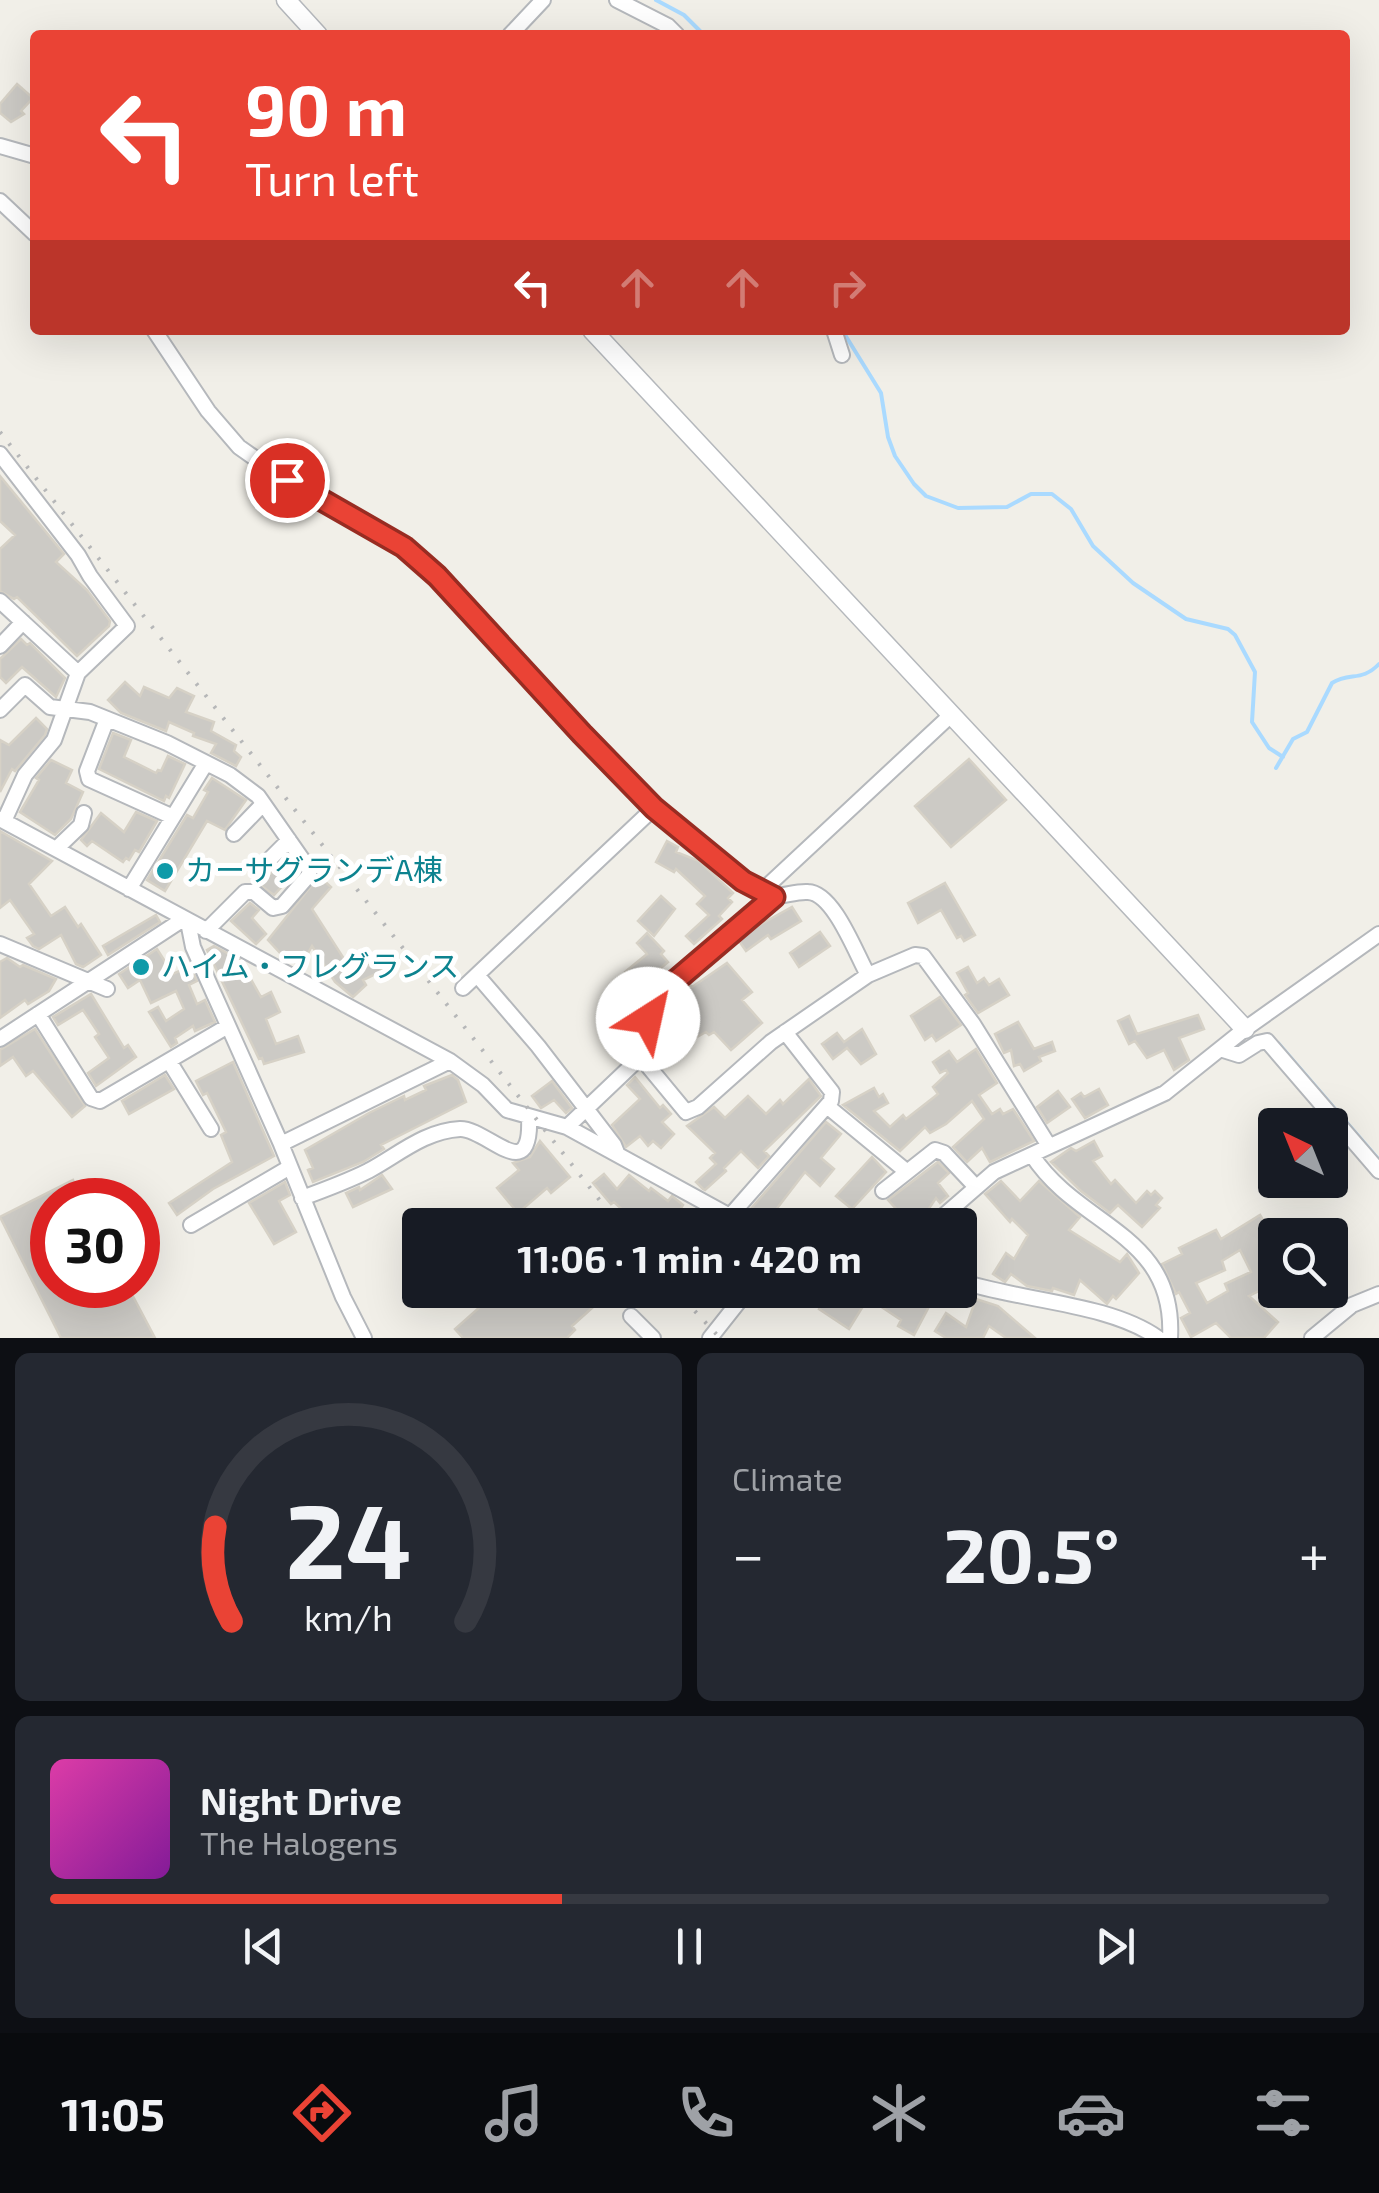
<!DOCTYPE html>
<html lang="en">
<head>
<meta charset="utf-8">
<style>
  :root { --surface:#171b24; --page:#242831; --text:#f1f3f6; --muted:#9ea1a6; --line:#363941; --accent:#ea4335 }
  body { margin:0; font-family:"Exo 2","Noto Sans JP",sans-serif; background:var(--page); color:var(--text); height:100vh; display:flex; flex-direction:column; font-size:38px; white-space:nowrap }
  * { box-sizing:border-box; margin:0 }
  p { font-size:32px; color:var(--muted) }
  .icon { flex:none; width:55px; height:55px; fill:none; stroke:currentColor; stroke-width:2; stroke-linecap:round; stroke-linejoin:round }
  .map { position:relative; height:1338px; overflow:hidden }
  .side { display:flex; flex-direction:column; gap:15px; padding:15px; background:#0d0f14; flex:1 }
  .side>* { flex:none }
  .banner { position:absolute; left:30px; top:30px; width:1320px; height:305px; border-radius:10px; box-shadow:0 10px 40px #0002; background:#ea4335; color:#fff; overflow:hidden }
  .needle { width:65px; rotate:317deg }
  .buttons { position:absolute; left:1258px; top:1108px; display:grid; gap:20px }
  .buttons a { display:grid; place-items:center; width:90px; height:90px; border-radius:10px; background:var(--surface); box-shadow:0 10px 40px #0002; font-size:50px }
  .speed { position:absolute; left:30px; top:1178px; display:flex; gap:20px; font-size:50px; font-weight:700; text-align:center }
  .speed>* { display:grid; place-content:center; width:130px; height:130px; border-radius:50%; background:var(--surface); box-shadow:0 10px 40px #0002; line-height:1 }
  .speed .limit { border:15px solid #d22; background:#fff; color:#111 }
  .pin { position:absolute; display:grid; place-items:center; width:85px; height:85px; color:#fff; margin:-42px; border:5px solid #fff; border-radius:50%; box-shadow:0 2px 10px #0007 }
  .me { position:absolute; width:110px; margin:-55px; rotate:35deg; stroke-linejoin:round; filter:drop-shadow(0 0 8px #0008) }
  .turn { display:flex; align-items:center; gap:35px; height:210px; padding:0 50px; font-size:45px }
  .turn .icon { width:130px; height:130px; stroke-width:2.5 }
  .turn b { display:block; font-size:70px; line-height:85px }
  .lanes { display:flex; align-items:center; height:95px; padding:0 50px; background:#0003; justify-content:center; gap:50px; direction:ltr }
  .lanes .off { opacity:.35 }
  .big { font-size:75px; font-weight:700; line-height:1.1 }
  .side .card { flex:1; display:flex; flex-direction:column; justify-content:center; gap:15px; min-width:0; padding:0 35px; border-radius:15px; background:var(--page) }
  .side .dial { align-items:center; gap:0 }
  .dial svg { height:260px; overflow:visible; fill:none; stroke:var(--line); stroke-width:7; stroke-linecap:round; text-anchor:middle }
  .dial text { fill:var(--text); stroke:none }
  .song { display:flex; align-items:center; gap:30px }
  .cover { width:120px; height:120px; border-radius:15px; background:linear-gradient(135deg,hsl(320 70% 55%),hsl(290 70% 35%)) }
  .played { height:10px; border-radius:5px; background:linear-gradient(90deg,var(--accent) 40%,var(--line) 40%) }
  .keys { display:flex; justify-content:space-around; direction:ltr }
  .heat { display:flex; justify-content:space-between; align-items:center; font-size:55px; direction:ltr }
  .side .tiles { flex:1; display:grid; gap:15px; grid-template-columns:1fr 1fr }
  .card:last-child { grid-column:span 2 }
  .trip { position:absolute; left:402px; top:1208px; width:575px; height:100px; border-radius:10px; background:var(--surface); box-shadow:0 10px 40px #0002; font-weight:700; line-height:100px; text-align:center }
  .tabs { display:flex; height:160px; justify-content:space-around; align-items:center; background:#090b0e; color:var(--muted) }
  .tabs .icon { width:70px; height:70px }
  .tabs .on { color:var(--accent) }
  .tabs b { font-size:45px; color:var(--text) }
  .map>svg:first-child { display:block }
</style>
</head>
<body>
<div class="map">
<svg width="1379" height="1338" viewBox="0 0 1379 1338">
  <rect width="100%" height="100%" fill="#f1efe8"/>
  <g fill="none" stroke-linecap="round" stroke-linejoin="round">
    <path stroke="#aadaff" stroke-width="4" d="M656,0L684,15L704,35
      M842,330L881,393L888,437L895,456L914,484L926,496L958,508L1007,507L1031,494H1052L1071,509L1093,546L1133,583L1186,619L1228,629L1235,635L1255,672L1252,722L1269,748L1283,757
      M1276,768L1293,739L1307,732L1332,683C1350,672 1362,682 1379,664
      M1278,1043L1379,1160"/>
  </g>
  <path fill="#cccac5" stroke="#d6d1c6" stroke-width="2.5" fill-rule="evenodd" d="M17,84L33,98L21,111L24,114L11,122L0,113V104Z
    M0,476L64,554L56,562L87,590L110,621L109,626L77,656L17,597L14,599L0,591V549L15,535L0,521Z
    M21,639L27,645L30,643L65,678L56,697L22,667L6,683L0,677V659Z
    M125,682L140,696L144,687L169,698L177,688L194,696L186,712L214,722L211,731L236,745L234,751L241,757L236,766L211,753L216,744L193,736L194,733L169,722L166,731L121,713L108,700Z
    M36,718L47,729L45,735L15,771L12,769L0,792V740L9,745Z
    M113,733L131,740L124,757L156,773L158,770L161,771L168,756L185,764L169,798L166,796L164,801L99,769Z
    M969,759L1006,800L951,847L915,806Z
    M51,760L72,770L66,783L83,792L71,819L55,835L20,812L39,780L36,778Z
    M212,778L246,800L225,830L207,821L165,891L147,880L187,815L193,818L208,792L204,790Z
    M136,812L157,821L139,852L135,850L129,860L126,858L123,862L92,841L87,846L81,840L101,813L124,832Z
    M0,831L52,861L29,884L51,916L65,907L78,927L81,924L101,955L83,967L76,964L61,935L39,949L33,946L27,938L34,934L10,900L0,908Z
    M667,841L678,847L676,852L699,861L733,893L728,898L732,902L719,916L722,919L694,944L686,936L709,915L697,904L705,896L676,869L674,872L656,862Z
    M287,857L297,870L274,895L256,882L264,873L270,874Z
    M319,876L331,887L312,909L353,973L377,961L382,971L363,980L366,985L353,997L335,982L312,946L301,966L282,955L268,940Z
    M945,883L975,935L964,941L961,936L957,938L941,910L918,923L908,903Z
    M661,896L675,909L654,936L638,921Z
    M250,903L259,910L252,918L266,934L256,944L231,921Z
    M792,907L801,921L771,939L768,935L746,951L739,941L756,927Z
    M156,915L160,922L108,955L103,946Z
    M820,932L830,946L799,967L790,953Z
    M647,933L664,951L661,954L668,962L638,987L625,972L647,954L637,943Z
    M214,946L240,960L261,997L271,992L280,1012L266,1019L276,1044L298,1036L304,1052L264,1064L262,1058L259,1059L207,950Z
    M157,949L173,974L190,966L197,981L189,985L197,1004L205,1000L215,1022L195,1031L193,1026L175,1038L177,1043L171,1047L149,1012L158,1007L166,1021L184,1009L176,991L151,1003L140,980L128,988L119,974Z
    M7,958L20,967L23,965L56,979L49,991L28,1004L25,1000L0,1018V962Z
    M727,963L752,992L742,1000L762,1023L731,1050L714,1032L709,1035L706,1032L695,1038L682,1016L679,1018L677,1015L662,1026L657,1013L690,985L692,987Z
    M968,967L977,983L984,978L989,985L999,979L1009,995L978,1013L965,995L968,993L957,973Z
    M91,994L124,1048L128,1045L136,1057L96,1086L88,1073L109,1058L95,1037L99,1034L83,1010L58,1025L53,1017Z
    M940,997L961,1025L936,1041L932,1035L925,1040L911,1016Z
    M1198,1015L1204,1029L1179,1038L1189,1060L1174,1070L1164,1050L1147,1058L1135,1041L1129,1044L1118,1021L1129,1016L1137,1034Z
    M1018,1022L1034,1049L1052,1042L1055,1051L1039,1057L1041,1061L1024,1071L1020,1064L1014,1066L1011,1050L1004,1053L995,1034Z
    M35,1029L85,1106L72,1117L33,1071L26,1076L13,1057L0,1066V1050Z
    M862,1029L876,1054L861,1064L847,1048L833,1059L822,1044L837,1033L844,1042Z
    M976,1049L997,1083L979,1095L992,1114L1000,1109L1003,1114L1013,1109L1034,1141L990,1162L982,1148L967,1162L953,1147L984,1119L972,1101L946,1124L930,1133L925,1127L900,1151L843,1105L874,1088L879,1097L883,1094L888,1103L874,1111L890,1127L903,1115L906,1119L938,1094L933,1087L948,1073L946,1070L940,1073L933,1062L949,1051L957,1062Z
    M233,1062L274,1156L213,1189L177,1215L169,1203L232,1162L221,1135L226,1132L207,1093L203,1095L196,1081Z
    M165,1075L174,1089L129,1114L122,1101Z
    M452,1075L458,1080L466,1102L381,1145L384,1149L363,1162L313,1182L308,1170L313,1168L305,1150L369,1113L404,1096L405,1100L426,1090L424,1086Z
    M635,1077L660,1108L663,1105L671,1114L662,1122L674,1134L661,1148L653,1141L648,1146L640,1136L626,1147L612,1125L640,1099L627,1085Z
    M809,1079L821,1096L764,1151L769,1156L758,1168L741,1151L724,1168L726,1171L705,1190L703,1189L696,1182L716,1164L710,1158L715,1153L687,1126L714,1107L725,1118L748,1096L766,1114L780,1100L783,1104Z
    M552,1081L572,1108L566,1113L554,1100L541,1108L532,1096Z
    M1099,1089L1108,1105L1085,1118L1072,1099L1081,1093L1084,1097Z
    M1058,1091L1070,1107L1047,1123L1037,1107Z
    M826,1122L841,1134L821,1158L834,1169L820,1186L805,1172L765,1224L749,1211Z
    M540,1141L570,1177L551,1193L547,1188L518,1213L497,1188L519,1170L513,1163L530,1157Z
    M1094,1141L1102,1156L1093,1161L1111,1184L1115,1180L1136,1203L1147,1191L1151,1195L1155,1191L1162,1198L1156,1205L1160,1208L1142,1227L1118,1205L1110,1213L1081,1191L1051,1162L1071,1148L1076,1151Z
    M872,1157L886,1172L852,1209L836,1196Z
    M938,1162L949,1173L938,1183L948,1196L940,1203L936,1198L918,1225H882L898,1211L888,1200Z
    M604,1174L617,1189L629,1175L649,1191L651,1188L668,1201L672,1196L683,1205L670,1225H631L626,1220L629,1216L614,1202L611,1204L593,1183Z
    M382,1175L392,1189L353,1207L346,1193L359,1187L360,1190Z
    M73,1180L83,1200H52V1285H127L155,1338H61L0,1217Z
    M1001,1181L1020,1201L1039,1181L1080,1217L1069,1230L1120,1262L1127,1254L1139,1273L1116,1299L1113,1296L1107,1304L1080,1280L1074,1295L1053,1288L1052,1291L1027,1286L1011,1274L1005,1282L993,1274L1006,1253L1014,1259L1028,1235L1012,1219L1010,1222L985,1194Z
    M285,1182L290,1195L279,1201L296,1232L274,1244L249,1203Z
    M1260,1215L1271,1233L1286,1223L1294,1235H1275V1283L1249,1296L1278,1322L1264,1338H1231L1216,1323L1191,1337L1181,1318L1190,1313L1179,1292L1176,1294L1162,1264L1182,1254L1179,1248L1216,1230L1221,1239ZM1240,1250L1251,1272L1225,1284L1228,1291L1207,1303L1196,1283L1225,1270L1222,1261Z
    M499,1290H612L572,1326L575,1330L567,1338H463L455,1329Z
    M829,1290L843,1295L847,1290H919L934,1297L914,1335L898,1326L901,1320L868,1298L849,1329L819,1309Z
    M976,1299L998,1306L1035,1338H1006L989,1326L983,1338H946L935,1331L946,1313L966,1327Z"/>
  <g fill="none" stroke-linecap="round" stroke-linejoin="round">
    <defs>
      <path id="minor" d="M617,0L668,26L677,35
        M510,35L543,0
        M0,146L35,156
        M0,201L35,234
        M154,330L208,411L239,447L280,476L404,547L437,577C539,688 638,815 767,896C781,898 794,891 808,892C834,893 856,954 868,975L915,955L923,956L973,1024L1049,1146
        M834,330L842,355
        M0,454L78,555L90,576L127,626L78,673L54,740L25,775L4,821
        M0,601L78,673
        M0,646L23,622
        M0,710L25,685L50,707L90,712L167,743L230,775L258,796L309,869V875L282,906L273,908L254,892H245L206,931
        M107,719L87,771L89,779L173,817
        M0,819L450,1061L483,1085L507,1110L567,1127L746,1225
        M234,834L263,804
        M56,849L81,825L84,813
        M266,863L289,840
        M129,889L206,763
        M761,892L951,715
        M774,897L646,1008L648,1066L686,1112L698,1107L771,1042L868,975
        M188,922L193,947L281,1144L343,1297L364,1338
        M0,944L107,989
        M477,975L538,1046L614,1145L618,1155
        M463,988L654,808
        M38,1014L91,1098L100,1101L228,1026
        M0,1039L182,920
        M1220,1049L1239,1055L1258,1043L1267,1041L1379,1171
        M169,1061L211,1129
        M827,1106L906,1171
        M567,1127L648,1050
        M281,1144L450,1061
        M1032,1155C1078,1227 1176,1233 1170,1338
        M883,1191L935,1150L944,1153L975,1186
        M302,1198C324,1190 346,1182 368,1171C398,1155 424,1131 460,1129C487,1128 532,1188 529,1118
        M730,1216L831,1101L832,1092L785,1032
        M191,1225L290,1167
        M933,1225L994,1172L1165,1093L1245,1029L1379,934
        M960,1281C1020,1301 1109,1303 1158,1338
        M631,1316L653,1338
        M710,1338L748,1290
        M1312,1338L1352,1305L1379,1294"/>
      <path id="tertiary" d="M286,0L318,35
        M592,330L1245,1029"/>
    </defs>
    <use href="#minor" stroke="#b5b8bc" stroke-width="18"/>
    <use href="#tertiary" stroke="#b5b8bc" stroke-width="21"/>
    <use href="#minor" stroke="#fff" stroke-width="14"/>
    <use href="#tertiary" stroke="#fff" stroke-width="18"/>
    <path stroke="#b6b7b8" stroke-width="4" stroke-dasharray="2.5 12" stroke-linecap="butt" d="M0,432L619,1225
      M675,1290L720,1338"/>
  </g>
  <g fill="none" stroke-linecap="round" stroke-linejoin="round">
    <defs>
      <path id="route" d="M287,480L404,547L437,576L582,734L654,808L743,881L774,897L653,1000L646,1008L648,1019"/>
    </defs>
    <use href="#route" stroke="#982c22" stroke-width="25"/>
    <use href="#route" stroke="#ea4335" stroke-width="18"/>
  </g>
  <g fill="#0f9aa8" stroke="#fff" stroke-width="4">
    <circle cx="165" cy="871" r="10"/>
    <circle cx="141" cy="967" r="10"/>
  </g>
  <g text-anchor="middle" stroke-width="10" stroke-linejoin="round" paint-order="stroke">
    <g font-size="30" fill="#0d838f" stroke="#fff" text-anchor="start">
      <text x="185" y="881">カーサグランデA棟</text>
      <text x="161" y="977">ハイム・フレグランス</text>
    </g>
  </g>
</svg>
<div class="buttons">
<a><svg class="needle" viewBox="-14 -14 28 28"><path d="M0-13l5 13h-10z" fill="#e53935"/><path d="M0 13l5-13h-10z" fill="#9ea1a6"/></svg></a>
<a><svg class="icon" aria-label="search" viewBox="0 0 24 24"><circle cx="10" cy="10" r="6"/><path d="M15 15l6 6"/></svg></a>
</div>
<div class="speed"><div class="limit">30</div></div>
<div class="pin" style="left:287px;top:480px;background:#d93025"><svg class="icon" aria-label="arrive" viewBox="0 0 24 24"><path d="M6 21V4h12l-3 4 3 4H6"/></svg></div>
<svg class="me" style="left:648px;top:1019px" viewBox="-20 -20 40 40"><circle r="19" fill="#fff"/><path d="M0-13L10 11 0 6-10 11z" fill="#ea4335"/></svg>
<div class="trip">11:06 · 1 min · 420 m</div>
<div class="banner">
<div class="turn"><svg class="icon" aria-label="left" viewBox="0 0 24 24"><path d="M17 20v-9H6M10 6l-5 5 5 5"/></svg><div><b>90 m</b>Turn left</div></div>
<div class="lanes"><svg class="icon" aria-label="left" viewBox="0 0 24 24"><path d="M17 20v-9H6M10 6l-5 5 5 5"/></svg><svg class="icon off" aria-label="ahead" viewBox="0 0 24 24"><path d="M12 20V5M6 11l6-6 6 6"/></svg><svg class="icon off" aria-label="ahead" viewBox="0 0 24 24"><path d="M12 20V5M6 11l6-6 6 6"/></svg><svg class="icon off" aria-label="right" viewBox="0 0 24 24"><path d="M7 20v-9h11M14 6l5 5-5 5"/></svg></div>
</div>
</div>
<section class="side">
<div class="tiles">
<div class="card dial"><svg viewBox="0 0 100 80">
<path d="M14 69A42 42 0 1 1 86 69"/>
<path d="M14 69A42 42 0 0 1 9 40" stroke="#ea4335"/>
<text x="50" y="56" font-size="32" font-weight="700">24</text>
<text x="50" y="72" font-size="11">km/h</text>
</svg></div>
<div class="card"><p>Climate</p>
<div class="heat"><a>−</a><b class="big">20.5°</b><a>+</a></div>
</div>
<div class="card">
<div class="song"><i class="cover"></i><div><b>Night Drive</b><p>The Halogens</p></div></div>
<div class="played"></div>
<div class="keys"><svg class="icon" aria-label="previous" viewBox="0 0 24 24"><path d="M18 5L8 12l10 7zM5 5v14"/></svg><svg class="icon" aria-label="pause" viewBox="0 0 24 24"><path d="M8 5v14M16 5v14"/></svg><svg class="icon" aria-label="next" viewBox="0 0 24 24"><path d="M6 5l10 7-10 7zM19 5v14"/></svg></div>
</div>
</div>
</section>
<nav class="tabs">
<b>11:05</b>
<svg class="icon on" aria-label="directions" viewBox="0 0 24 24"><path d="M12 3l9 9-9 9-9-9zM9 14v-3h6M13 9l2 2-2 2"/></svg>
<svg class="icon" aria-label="music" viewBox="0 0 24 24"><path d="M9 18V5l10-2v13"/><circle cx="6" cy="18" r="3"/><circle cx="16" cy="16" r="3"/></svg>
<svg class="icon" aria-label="phone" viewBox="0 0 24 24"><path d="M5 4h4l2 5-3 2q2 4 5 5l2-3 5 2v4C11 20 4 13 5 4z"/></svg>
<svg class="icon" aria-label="climate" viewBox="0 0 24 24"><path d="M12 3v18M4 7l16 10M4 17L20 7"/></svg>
<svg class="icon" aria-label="car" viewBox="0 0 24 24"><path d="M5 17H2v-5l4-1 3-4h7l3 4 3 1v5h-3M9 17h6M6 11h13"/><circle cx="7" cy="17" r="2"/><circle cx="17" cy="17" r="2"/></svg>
<svg class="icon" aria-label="filters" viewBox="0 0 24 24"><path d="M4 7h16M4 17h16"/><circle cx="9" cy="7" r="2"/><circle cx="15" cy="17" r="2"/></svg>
</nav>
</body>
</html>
